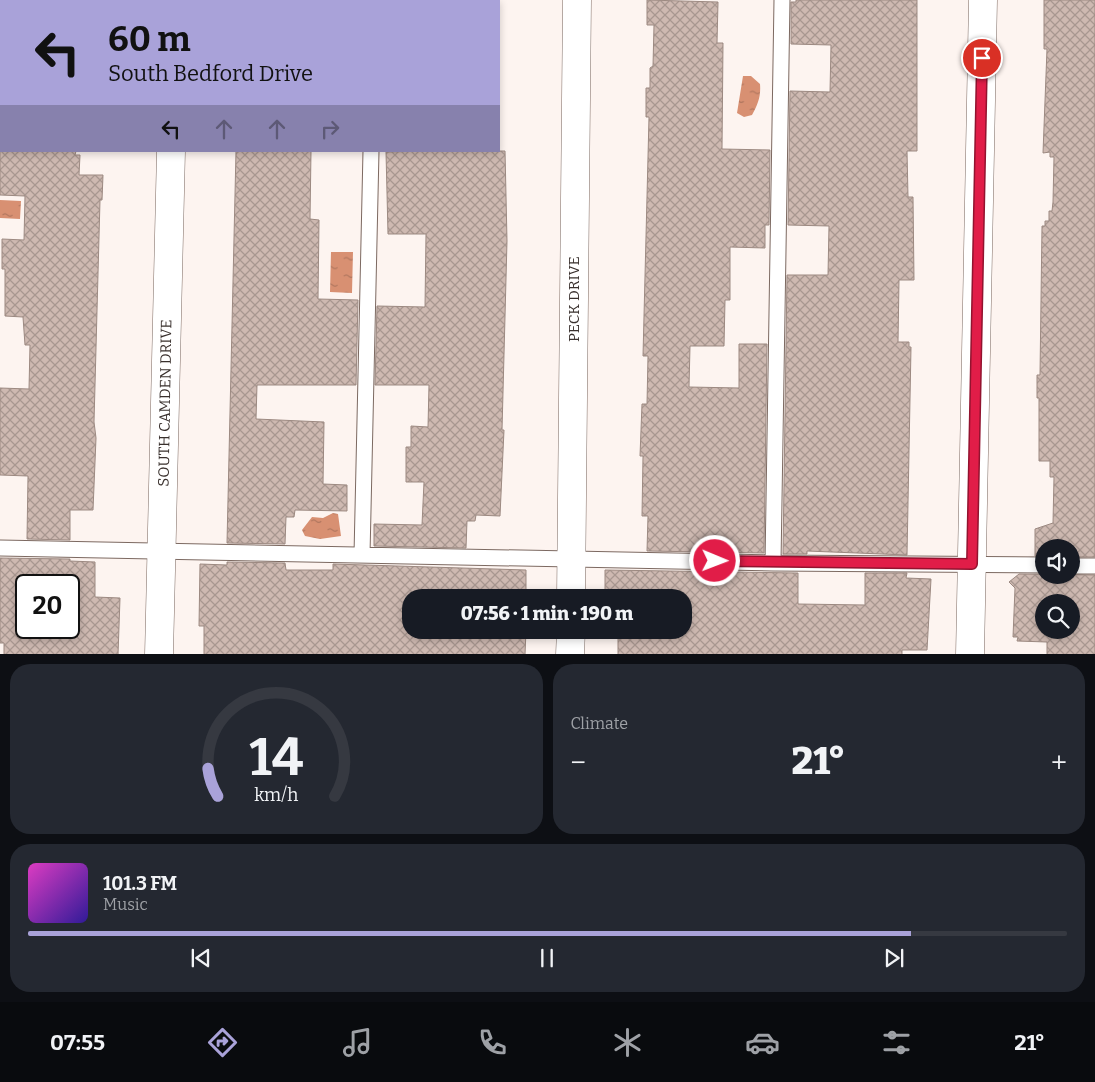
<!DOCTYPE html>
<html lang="en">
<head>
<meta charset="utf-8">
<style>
  :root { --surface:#171b24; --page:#242831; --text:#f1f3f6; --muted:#9ea1a6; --line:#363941; --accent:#a9a2d9 }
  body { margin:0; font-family:Bitter,serif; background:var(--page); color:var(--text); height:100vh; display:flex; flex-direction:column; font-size:19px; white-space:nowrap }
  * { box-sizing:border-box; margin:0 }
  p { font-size:16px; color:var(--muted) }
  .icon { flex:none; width:28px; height:28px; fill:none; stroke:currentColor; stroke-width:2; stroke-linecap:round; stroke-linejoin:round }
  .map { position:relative; height:654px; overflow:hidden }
  .details { display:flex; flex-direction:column; gap:10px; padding:10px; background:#0d0f14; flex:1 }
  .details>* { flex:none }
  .guide { position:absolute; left:0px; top:0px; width:500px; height:152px; box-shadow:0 2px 8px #0003; background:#a9a2d9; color:#111; overflow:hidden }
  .fabs { position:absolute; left:1035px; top:539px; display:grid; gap:10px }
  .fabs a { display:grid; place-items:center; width:45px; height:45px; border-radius:50%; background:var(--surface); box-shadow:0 2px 8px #0003; font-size:25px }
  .speed { position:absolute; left:15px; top:574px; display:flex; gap:10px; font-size:25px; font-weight:700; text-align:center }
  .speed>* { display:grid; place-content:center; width:65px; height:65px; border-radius:50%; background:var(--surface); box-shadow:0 2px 8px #0003; line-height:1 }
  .speed .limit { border:2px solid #111; border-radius:8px; background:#fff; color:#111 }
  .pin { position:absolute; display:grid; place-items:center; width:42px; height:42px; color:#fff; margin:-21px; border:2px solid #fff; border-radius:50%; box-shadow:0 1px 5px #0007 }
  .me { position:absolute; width:55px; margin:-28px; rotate:91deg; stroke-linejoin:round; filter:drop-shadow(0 0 4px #0008) }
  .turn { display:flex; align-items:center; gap:18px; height:105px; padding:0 25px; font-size:22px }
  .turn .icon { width:65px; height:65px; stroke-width:2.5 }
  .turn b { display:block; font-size:35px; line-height:42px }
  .lanes { display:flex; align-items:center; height:48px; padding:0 25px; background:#0003; justify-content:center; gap:25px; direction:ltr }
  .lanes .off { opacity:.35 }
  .big { font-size:38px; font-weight:800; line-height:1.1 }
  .details .widget { flex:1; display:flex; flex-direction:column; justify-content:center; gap:8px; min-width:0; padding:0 18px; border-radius:20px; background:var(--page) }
  .details .dial { align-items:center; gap:0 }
  .dial svg { height:130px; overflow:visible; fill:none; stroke:var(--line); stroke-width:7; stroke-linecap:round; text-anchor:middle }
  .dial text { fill:var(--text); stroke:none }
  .song { display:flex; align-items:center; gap:15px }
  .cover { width:60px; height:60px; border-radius:8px; background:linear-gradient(135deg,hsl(310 70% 55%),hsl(250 70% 35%)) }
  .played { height:5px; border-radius:2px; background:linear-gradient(90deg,var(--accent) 85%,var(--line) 85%) }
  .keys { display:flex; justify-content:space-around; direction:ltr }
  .heat { display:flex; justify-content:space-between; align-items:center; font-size:28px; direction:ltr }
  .details .tiles { flex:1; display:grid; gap:10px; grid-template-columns:1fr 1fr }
  .widget:last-child { grid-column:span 2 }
  .trip { position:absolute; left:402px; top:589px; width:290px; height:50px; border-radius:20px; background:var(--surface); box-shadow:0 2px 8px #0003; font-weight:800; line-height:50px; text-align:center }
  .tabs { display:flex; height:80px; justify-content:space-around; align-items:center; background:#090b0e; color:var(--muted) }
  .tabs .icon { width:35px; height:35px }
  .tabs .selected { color:var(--accent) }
  .tabs b { font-size:22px; color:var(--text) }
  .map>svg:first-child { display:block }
</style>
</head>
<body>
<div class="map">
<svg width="1095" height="655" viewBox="0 0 1095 655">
  <defs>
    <pattern id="water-ripples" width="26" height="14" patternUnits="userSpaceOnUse" patternTransform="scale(1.25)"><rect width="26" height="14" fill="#d89072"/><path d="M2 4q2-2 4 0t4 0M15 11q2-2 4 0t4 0" fill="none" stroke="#b0765e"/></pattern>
    <pattern id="building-cross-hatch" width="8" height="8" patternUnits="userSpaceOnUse" patternTransform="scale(1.25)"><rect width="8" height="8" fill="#ceb9b1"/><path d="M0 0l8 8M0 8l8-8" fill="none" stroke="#a89790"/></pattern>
  </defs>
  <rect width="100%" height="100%" fill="#fdf4f0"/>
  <path fill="url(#water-ripples)" d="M743,76H751L760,84C761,96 758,104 752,115L744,117L737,113Z
    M0,200L21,201L20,219L0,218Z
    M331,252H353L352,293L330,292Z
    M333,513L338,514L341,536L320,539L305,536L302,530L312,517L323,518Z"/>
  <path fill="url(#building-cross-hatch)" stroke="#9c8981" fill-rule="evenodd" d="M647,0L718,2L717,43H723L722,149L770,150L769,225H765V248L730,247V300H725L724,346H690L689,387L739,388V344H767L764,553L647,551L648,516H642L643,456H640L642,404H647L648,356H643L649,117H646V88H650V68L653,66L654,25H647Z
    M796,0H917V151H907L908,197H913L914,280H899L898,342H909V347H911L907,555L807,551V554H783L787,275H828L829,226L788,225L790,91L830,92L831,45L791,44V2H796Z
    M1044,0H1095V557H1071V548H1044V556H1035V529L1053,523L1054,477H1050V461H1039V398H1037V375H1040L1042,226H1045V221H1049V211H1052L1053,202L1054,157H1050V152L1043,153L1047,49H1044Z
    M0,151H76L75,155H80L79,175H103L102,200H100L94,422L96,438L93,510H70V540L27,539L28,476L0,475V388L29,389L30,345H25L23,317L5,316V269H2V239L24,240L25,196L0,195Z
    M236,151H311L310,219L319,220L318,299L358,300L356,385H257L256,419L324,422L323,484L347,485V511L295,510L294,517H286L285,544L227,543Z
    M431,151H505L507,241L502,430H504L500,516L476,515L475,521H467L466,548L374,546V524L422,525L424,482H406V447H411V426L428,427L429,385H375L377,306L425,307L426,234H388L386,152Z
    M0,558L70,559V561L95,562V597L120,598L118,655H4V643H0ZM26,585H69V628H26Z
    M227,562L285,563L286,570H333V564L526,570V598H411V630H526L525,655H204V626H199L200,564L227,565Z
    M605,570L798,573V604L865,605V573H907L906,578L931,579L927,650H902V655H618V638H604V630H684V598H605Z
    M1019,574L1095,575V655H1047V642L1017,641L1018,637H1013L1015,588L1009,582ZM1044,602H1071V630H1044Z"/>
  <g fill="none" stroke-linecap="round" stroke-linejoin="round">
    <defs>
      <path id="service" d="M374,1V0
        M0,548L773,563L1044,565
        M362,555L371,151
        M773,563L782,0
        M1071,566H1095"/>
      <path id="minor" d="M161,0V1
        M86,1L89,0
        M0,34L1,33
        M571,598L577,0
        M159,655L171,151
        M570,655L571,630
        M970,655L983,0"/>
    </defs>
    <use href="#service" stroke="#7c6961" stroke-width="17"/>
    <use href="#minor" stroke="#7c6961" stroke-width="29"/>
    <use href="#service" stroke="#fff" stroke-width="15"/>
    <use href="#minor" stroke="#fff" stroke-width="28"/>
  </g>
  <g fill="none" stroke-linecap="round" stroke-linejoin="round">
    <defs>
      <path id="route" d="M715,561L972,564L982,58"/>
    </defs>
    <use href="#route" stroke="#92132f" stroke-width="12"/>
    <use href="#route" stroke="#e11d48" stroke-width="9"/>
  </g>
  <g text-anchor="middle" stroke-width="4" stroke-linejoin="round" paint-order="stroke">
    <g font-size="15" fill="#39302d" stroke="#fff">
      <text transform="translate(574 299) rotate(-90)" y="5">PECK DRIVE</text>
      <text transform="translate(165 403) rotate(-89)" y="5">SOUTH CAMDEN DRIVE</text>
    </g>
  </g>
</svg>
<div class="fabs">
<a><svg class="icon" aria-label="sound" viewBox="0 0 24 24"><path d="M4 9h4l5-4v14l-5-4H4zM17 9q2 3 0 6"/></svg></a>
<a><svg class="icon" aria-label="search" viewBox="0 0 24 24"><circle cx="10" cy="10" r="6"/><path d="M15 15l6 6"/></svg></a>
</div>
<div class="speed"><div class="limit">20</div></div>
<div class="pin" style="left:982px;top:58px;background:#d93025"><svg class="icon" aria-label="arrive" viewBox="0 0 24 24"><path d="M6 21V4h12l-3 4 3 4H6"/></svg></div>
<svg class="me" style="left:715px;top:561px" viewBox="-20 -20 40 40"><circle r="17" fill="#e11d48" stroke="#fff" stroke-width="3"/><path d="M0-11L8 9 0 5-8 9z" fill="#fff"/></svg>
<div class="trip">07:56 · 1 min · 190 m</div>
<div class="guide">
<div class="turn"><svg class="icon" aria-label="left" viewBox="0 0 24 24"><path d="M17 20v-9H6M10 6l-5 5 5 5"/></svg><div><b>60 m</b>South Bedford Drive</div></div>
<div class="lanes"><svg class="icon" aria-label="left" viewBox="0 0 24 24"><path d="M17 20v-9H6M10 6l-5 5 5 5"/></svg><svg class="icon off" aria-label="ahead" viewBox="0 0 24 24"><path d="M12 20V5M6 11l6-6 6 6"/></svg><svg class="icon off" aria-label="ahead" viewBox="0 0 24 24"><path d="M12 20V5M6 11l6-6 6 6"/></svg><svg class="icon off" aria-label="right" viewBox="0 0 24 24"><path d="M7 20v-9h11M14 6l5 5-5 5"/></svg></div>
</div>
</div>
<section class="details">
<div class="tiles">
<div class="widget dial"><svg viewBox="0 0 100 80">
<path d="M14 69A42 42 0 1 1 86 69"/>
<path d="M14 69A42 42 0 0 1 8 52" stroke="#a9a2d9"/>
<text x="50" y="56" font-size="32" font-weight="700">14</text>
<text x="50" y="72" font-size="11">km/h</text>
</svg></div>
<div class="widget"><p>Climate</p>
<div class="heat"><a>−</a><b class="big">21°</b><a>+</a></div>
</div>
<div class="widget">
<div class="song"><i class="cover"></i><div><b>101.3 FM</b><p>Music</p></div></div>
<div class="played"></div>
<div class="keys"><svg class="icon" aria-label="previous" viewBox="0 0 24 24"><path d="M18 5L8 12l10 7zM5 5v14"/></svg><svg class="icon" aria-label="pause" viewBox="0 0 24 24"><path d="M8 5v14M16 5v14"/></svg><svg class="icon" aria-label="next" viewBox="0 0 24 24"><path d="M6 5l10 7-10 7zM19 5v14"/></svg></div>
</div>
</div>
</section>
<nav class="tabs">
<b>07:55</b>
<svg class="icon selected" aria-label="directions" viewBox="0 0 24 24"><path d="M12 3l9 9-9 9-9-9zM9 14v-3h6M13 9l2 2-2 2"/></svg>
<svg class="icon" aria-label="music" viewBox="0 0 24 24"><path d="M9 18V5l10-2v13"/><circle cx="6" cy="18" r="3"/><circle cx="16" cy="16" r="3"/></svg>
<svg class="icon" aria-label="phone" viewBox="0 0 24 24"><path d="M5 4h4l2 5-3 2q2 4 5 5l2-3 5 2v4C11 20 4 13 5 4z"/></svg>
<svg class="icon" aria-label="climate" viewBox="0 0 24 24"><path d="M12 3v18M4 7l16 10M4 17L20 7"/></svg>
<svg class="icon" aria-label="car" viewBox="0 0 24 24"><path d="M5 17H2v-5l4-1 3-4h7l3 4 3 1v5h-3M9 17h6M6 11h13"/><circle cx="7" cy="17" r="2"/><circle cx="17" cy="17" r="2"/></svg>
<svg class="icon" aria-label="filters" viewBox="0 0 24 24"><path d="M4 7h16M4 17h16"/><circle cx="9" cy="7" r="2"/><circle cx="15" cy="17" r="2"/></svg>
<b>21°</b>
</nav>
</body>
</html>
